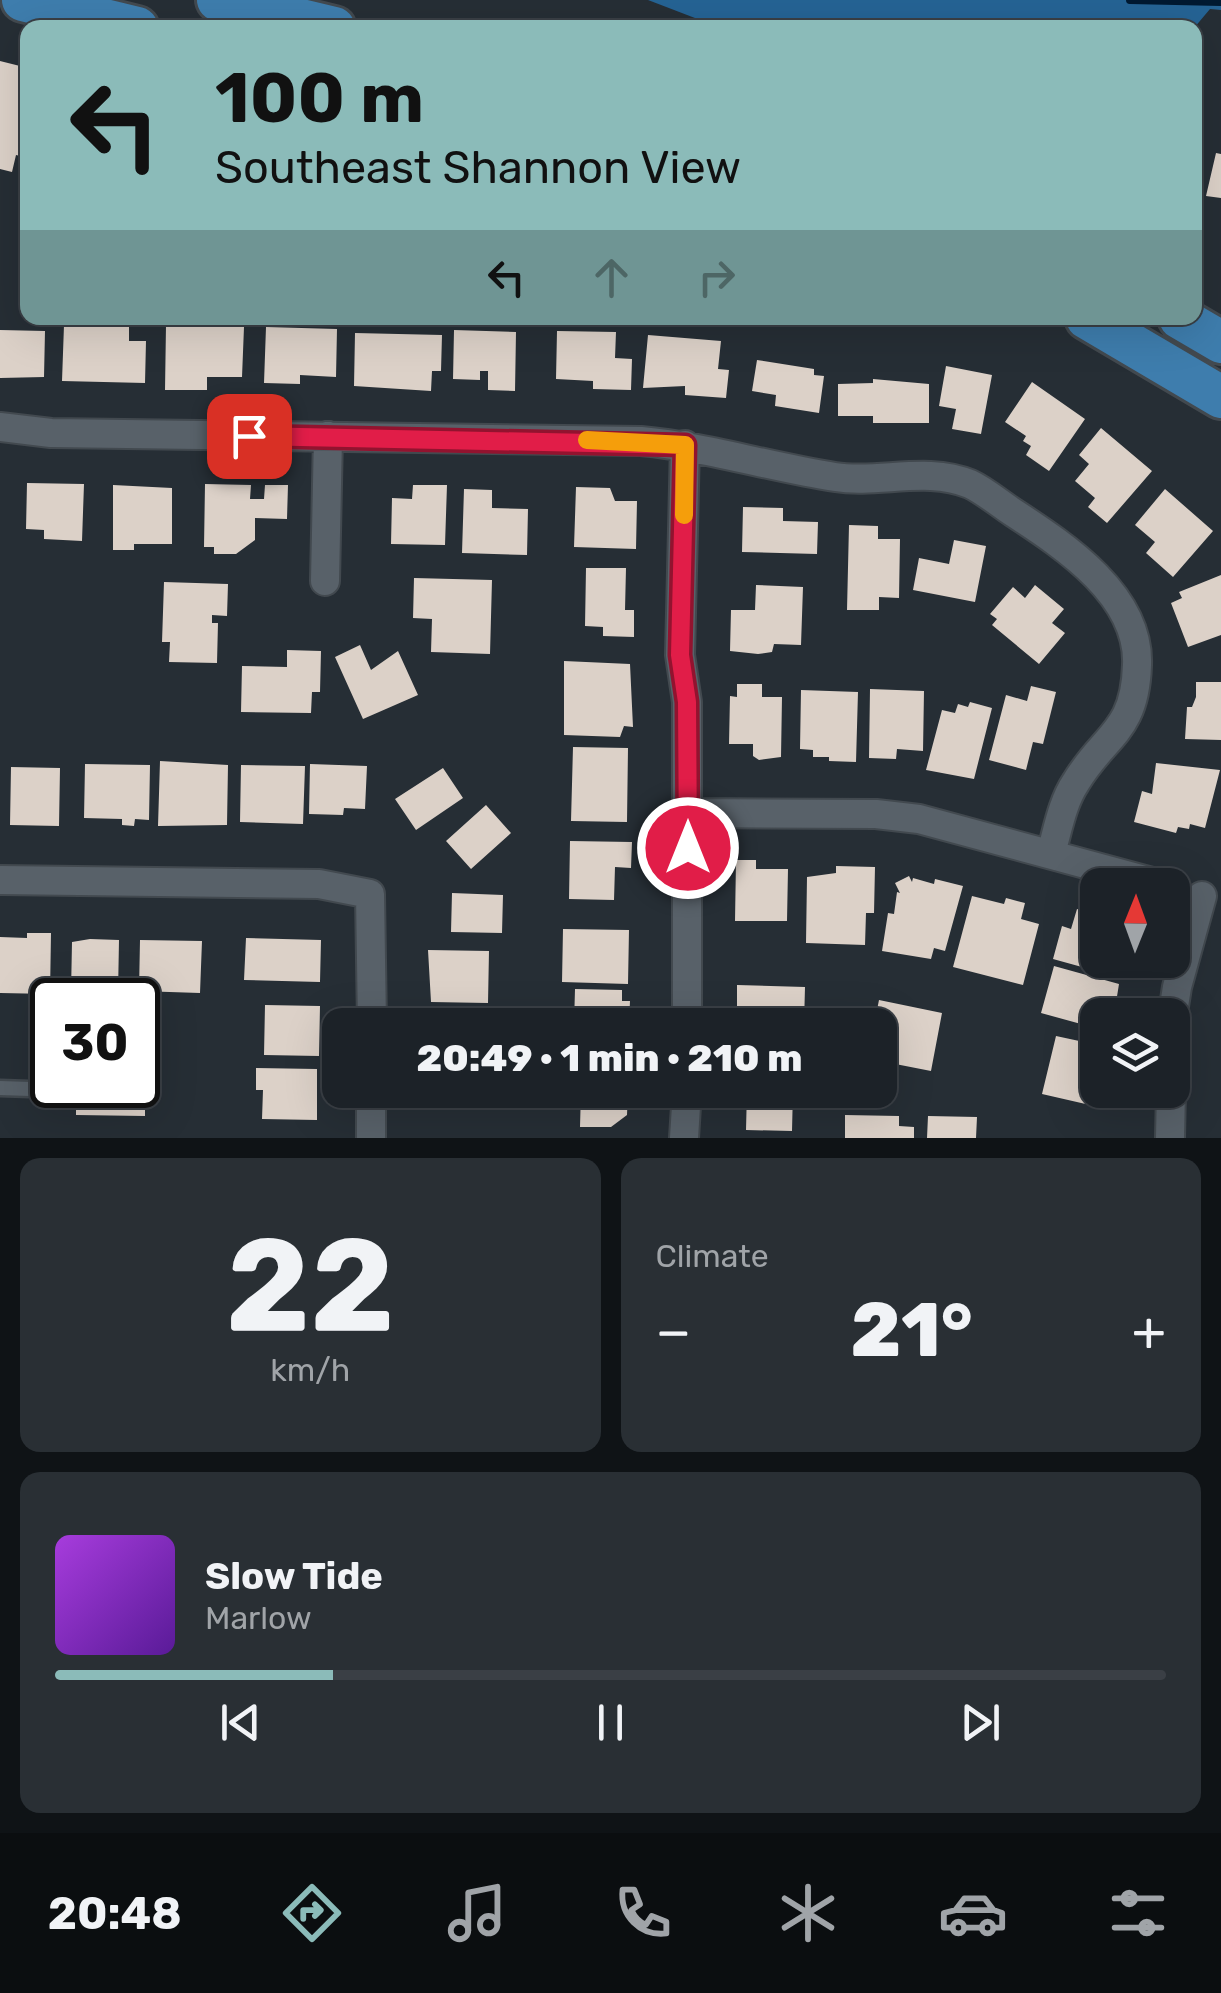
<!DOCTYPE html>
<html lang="en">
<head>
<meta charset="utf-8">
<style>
  :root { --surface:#1c2228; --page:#292f34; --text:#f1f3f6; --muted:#a0a4a8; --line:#3a3f45; --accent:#8bbbb9 }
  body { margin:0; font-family:Rubik,sans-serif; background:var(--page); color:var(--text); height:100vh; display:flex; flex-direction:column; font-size:38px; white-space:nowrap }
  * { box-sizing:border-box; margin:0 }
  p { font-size:32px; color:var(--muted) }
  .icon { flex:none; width:55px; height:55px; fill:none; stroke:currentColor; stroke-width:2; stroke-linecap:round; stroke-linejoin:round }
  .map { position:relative; height:1138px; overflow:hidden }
  .sheet { display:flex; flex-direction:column; gap:20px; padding:20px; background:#0f1316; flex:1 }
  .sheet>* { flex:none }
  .banner { position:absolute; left:20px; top:20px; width:1182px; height:305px; border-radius:20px; box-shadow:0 10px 40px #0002,0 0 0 2px var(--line); background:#8bbbb9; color:#111; overflow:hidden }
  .needle { width:65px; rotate:1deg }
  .buttons { position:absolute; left:1080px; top:868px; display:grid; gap:20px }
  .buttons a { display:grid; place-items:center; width:110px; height:110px; border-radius:20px; background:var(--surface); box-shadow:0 10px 40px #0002,0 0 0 2px var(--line); font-size:50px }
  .speed { position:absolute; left:30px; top:978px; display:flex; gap:20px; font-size:50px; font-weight:700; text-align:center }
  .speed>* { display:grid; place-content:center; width:130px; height:130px; border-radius:50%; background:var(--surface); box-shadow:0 10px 40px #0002,0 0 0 2px var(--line); line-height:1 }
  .speed .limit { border:5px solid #111; border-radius:15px; background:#fff; color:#111 }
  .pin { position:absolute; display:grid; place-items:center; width:85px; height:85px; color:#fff; margin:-42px; border-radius:20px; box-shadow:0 5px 15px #0006 }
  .me { position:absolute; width:110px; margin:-55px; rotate:0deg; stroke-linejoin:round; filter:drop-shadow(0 0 8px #0008) }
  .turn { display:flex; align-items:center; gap:35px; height:210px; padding:0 30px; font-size:45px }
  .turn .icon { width:130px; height:130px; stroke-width:2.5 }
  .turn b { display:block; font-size:70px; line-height:85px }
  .lanes { display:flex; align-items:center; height:95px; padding:0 30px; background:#0003; justify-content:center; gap:50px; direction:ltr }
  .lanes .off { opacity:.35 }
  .big { font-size:75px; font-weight:800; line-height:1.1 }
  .sheet .widget { flex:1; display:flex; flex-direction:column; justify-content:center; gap:15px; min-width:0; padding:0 35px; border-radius:20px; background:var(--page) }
  .sheet .dial { align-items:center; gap:0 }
  .dial b { font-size:130px; line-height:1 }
  .song { display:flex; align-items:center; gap:30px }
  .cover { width:120px; height:120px; border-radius:15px; background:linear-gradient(135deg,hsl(280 70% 55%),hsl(270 70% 35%)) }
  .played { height:10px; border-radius:5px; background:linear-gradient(90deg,var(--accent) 25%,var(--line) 25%) }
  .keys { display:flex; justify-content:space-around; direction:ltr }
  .heat { display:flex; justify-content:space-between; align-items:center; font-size:55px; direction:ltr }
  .sheet .tiles { flex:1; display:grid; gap:20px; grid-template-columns:1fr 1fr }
  .widget:last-child { grid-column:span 2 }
  .trip { position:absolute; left:322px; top:1008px; width:575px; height:100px; border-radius:20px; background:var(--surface); box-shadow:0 10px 40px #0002,0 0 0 2px var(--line); font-weight:800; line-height:100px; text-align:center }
  .tab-bar { display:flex; height:160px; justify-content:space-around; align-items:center; background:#0b0e10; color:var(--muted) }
  .tab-bar .icon { width:70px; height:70px }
  .tab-bar .active { color:var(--accent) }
  .tab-bar b { font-size:45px; color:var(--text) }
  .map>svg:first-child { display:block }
</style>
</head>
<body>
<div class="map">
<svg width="1221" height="1138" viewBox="0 0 1221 1138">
  <rect width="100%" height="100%" fill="#262e35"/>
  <path fill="#256394" d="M648,0H1221V10L1210,9L1194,28H721Z"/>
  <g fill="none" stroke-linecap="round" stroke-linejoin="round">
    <path stroke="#001931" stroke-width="8" d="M1130,0L1221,2"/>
  </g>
  <path fill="#dcd1c8" d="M0,61L28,68V158L16,155L12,172L0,169Z
    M1216,153L1221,154V198L1206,196Z
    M64,325L129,326V341H146L145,383L62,381Z
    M166,325L244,327L242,377H207V390H165Z
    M266,327L337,329L336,377L300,375V384L264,383Z
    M0,330L45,331L44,377L0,378Z
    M454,330L516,332L515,391L488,390V371H480V380L453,379Z
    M557,331L616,332L615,358L632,359L631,390L593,389V381L556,379Z
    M355,333L442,335L441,371H432L431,391L354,386Z
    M648,335L721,341L718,369L729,370L726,398L685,395V386L643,388Z
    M757,360L814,369V375L824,376L819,413L775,406L776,395L752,391Z
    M946,366L992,375L981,434L952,429L956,409L939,406Z
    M873,379L929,384V423H873V416H838V384L873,383Z
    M1032,382L1085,419L1049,471L1026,455L1031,446L1023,441L1026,436L1005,422Z
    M1101,428L1152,471L1107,523L1088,507L1095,498L1075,481L1089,464L1079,455Z
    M27,483L84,484L82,541L44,539V530L26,529Z
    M205,484L251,485L250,499H264L265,485H288L287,519L255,518V540L236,554H214V547H204Z
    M113,485L172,488V544H134V550H113Z
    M413,485H447L445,545L391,544L392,498L412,499Z
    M576,487L610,488L615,501H637L636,549L574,547Z
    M464,489L492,490V508L528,509L527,555L462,553Z
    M1165,489L1213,531L1173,577L1146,553L1155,542L1135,525Z
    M743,507L783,508V521L818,522L817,554L742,552Z
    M849,525L878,526V539H900L899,598L879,597V610H847Z
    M954,540L986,546L975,602L913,590L919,558L949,564Z
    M586,568H626L625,610H634V637L603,636V627L585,626Z
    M1221,575V635L1188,647L1171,603L1182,598L1179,592Z
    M414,578L492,580L490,654L431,652L432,619L413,618Z
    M164,582L228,584L227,616L212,615V623H218L217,663L169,662L170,642H162Z
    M756,585L803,587L801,645L774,644L772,652L758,654L730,651L731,610H755Z
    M1035,585L1064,609L1052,623L1065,633L1039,664L992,625L997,619L990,614L1013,587L1025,598Z
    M360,645L371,670L398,651L418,695L363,719L335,657Z
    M287,650L321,651L320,692H312L311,713L241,712L242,666L287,667Z
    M564,661L630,664L633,727L624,726L620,737L564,735Z
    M1196,682H1221V740L1185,739L1187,707H1192L1196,697Z
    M737,684H762V697H782L781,757L759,760L753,756V744H729L730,696L737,697Z
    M1031,686L1056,692L1043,744L1033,742L1026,770L989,760L1006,695L1027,701Z
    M870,689L924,691L923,751L897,749L896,759L869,758Z
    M801,690L858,692L856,762L829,761V757H813V750L800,749Z
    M970,702L992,708L974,779L926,770L942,710L955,713L958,704L968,707Z
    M573,747L628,748L627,822L571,821Z
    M160,761L228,765L227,825L158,826Z
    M1156,763L1220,770L1205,828L1190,824L1189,829L1178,827L1176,833L1134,822L1142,791L1152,794Z
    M85,764L150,765L149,820L135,819L134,826L122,825V819L84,818Z
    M310,764L367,766L365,809L344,808L343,815L309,814Z
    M241,765L305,766L303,824L240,822Z
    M11,767L60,768L59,826L10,825Z
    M443,768L463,798L416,830L395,799Z
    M486,805L511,833L471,869L446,841Z
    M570,841L632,842L631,868L615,867L614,900L569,899Z
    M736,860H756V869H788L787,921H735Z
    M836,866L875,867L874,913H866L865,945L806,943L807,877L836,873Z
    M909,876L912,882L913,878L934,884L935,879L963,886L945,951L934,948L931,959L882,951L888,913L894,914L897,892L900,893L895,883Z
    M452,893L503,895L502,933L451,932Z
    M972,896L1004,904L1006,898L1025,903L1021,919L1039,924L1023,985L953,967Z
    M1077,909L1098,915V960H1123L1118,977L1053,959L1062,926L1071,929Z
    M563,929L629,930L628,984L562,982Z
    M27,933H51L50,994L0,993V937L27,938Z
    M246,938L321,940L320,982L244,980Z
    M90,939L119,940L118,994L71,993L72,942Z
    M140,940L202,941L200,993L139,991Z
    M428,950L489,951L488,1003L431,1002Z
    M1054,966L1119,984L1114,1015H1098V1040L1078,1035L1081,1024L1041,1013Z
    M737,985L805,987L804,1025H748V1013H737Z
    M575,989L622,990V1001H630L629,1025H574Z
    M879,1000L942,1013L931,1071L880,1061V1025H874Z
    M265,1005L320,1006L319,1056L264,1055Z
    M428,1010L486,1011L485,1019H506V1025H427Z
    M1056,1036L1098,1045V1090H1108L1103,1108L1042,1094Z
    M138,1068H145V1116L76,1115V1085H138Z
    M256,1068L317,1069V1120L262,1119L263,1090H256Z
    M581,1090H628L627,1115L611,1127H580Z
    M747,1090H793L792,1131L746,1130Z
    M845,1115L899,1116V1126L914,1127V1138H845Z
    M928,1116L977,1117L976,1138H927Z"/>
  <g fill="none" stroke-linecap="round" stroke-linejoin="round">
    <defs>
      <path id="lane" d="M0,1088L30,1089"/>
      <path id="street" d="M0,427L51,433L641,441C707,447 770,467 835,477C879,484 927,466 970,484C985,491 1000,504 1014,513C1066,547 1140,596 1137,665C1135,732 1105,734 1076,782C1062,803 1058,829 1051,853
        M685,445L680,655L687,702V1025
        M325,581L328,436
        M688,813L876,814L919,819L1163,885
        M0,880L319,884L370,894L372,1025
        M1172,1019L1177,987L1202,896
        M371,1138V1090
        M684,1138L687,1090
        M1170,1138L1171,1090"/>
      <path id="primary" d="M23,0L137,28
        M218,0L334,28
        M1087,318L1221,397
        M1180,318L1221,342"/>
    </defs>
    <use href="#lane" stroke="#42494f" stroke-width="19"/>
    <use href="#street" stroke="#42494f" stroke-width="32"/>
    <use href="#primary" stroke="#42494f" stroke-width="48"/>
    <use href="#lane" stroke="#586169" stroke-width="14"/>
    <use href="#street" stroke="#586169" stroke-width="28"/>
    <use href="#primary" stroke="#3e7dad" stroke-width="42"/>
  </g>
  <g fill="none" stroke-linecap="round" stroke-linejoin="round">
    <defs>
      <path id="route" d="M249,436L685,445L680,655L687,702L688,848"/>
    </defs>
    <use href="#route" stroke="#92132f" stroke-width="25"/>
    <use href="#route" stroke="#e11d48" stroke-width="18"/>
    <path stroke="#f59e0b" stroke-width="18" d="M587,440L685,445L684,515"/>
  </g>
</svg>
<div class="buttons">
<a><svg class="needle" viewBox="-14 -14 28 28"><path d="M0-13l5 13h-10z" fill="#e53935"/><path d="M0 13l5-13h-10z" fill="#a0a4a8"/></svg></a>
<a><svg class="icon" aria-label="layers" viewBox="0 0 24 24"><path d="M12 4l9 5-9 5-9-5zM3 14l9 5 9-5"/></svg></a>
</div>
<div class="speed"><div class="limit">30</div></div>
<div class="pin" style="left:249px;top:436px;background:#d93025"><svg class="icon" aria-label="arrive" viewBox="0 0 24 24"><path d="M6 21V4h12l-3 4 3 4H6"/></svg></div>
<svg class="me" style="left:688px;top:848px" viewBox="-20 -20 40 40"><circle r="17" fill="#e11d48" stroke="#fff" stroke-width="3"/><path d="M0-11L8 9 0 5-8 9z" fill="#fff"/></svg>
<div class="trip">20:49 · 1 min · 210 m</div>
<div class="banner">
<div class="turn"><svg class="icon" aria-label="left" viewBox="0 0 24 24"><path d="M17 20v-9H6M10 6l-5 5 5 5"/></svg><div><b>100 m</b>Southeast Shannon View</div></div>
<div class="lanes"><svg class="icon" aria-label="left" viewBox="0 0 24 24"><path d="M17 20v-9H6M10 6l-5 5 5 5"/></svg><svg class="icon off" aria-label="ahead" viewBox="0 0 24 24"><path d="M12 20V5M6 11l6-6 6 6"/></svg><svg class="icon off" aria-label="right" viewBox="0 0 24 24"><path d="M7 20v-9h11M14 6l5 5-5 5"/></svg></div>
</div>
</div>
<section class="sheet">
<div class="tiles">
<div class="widget dial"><b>22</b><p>km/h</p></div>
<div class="widget"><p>Climate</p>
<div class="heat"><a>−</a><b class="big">21°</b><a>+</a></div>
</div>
<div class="widget">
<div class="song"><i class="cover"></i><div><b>Slow Tide</b><p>Marlow</p></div></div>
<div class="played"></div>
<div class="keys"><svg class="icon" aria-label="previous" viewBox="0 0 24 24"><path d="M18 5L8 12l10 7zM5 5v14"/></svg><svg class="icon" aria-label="pause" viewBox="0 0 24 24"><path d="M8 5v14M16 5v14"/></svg><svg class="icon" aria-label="next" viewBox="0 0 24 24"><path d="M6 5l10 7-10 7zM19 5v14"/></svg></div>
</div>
</div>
</section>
<nav class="tab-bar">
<b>20:48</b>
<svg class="icon active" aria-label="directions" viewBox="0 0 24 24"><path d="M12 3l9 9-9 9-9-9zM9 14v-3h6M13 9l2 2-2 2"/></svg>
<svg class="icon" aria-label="music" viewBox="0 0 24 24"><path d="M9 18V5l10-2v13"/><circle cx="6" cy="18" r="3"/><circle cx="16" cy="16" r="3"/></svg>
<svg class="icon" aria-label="phone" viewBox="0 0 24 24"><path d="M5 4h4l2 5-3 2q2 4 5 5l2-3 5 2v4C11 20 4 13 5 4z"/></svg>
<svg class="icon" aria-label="climate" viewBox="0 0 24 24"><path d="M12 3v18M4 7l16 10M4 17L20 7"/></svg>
<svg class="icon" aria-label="car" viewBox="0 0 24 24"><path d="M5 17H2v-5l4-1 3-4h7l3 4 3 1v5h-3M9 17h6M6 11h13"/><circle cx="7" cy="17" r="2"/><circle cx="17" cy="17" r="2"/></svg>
<svg class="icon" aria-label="filters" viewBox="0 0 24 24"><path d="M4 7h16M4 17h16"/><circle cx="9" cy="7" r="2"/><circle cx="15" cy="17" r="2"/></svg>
</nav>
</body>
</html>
